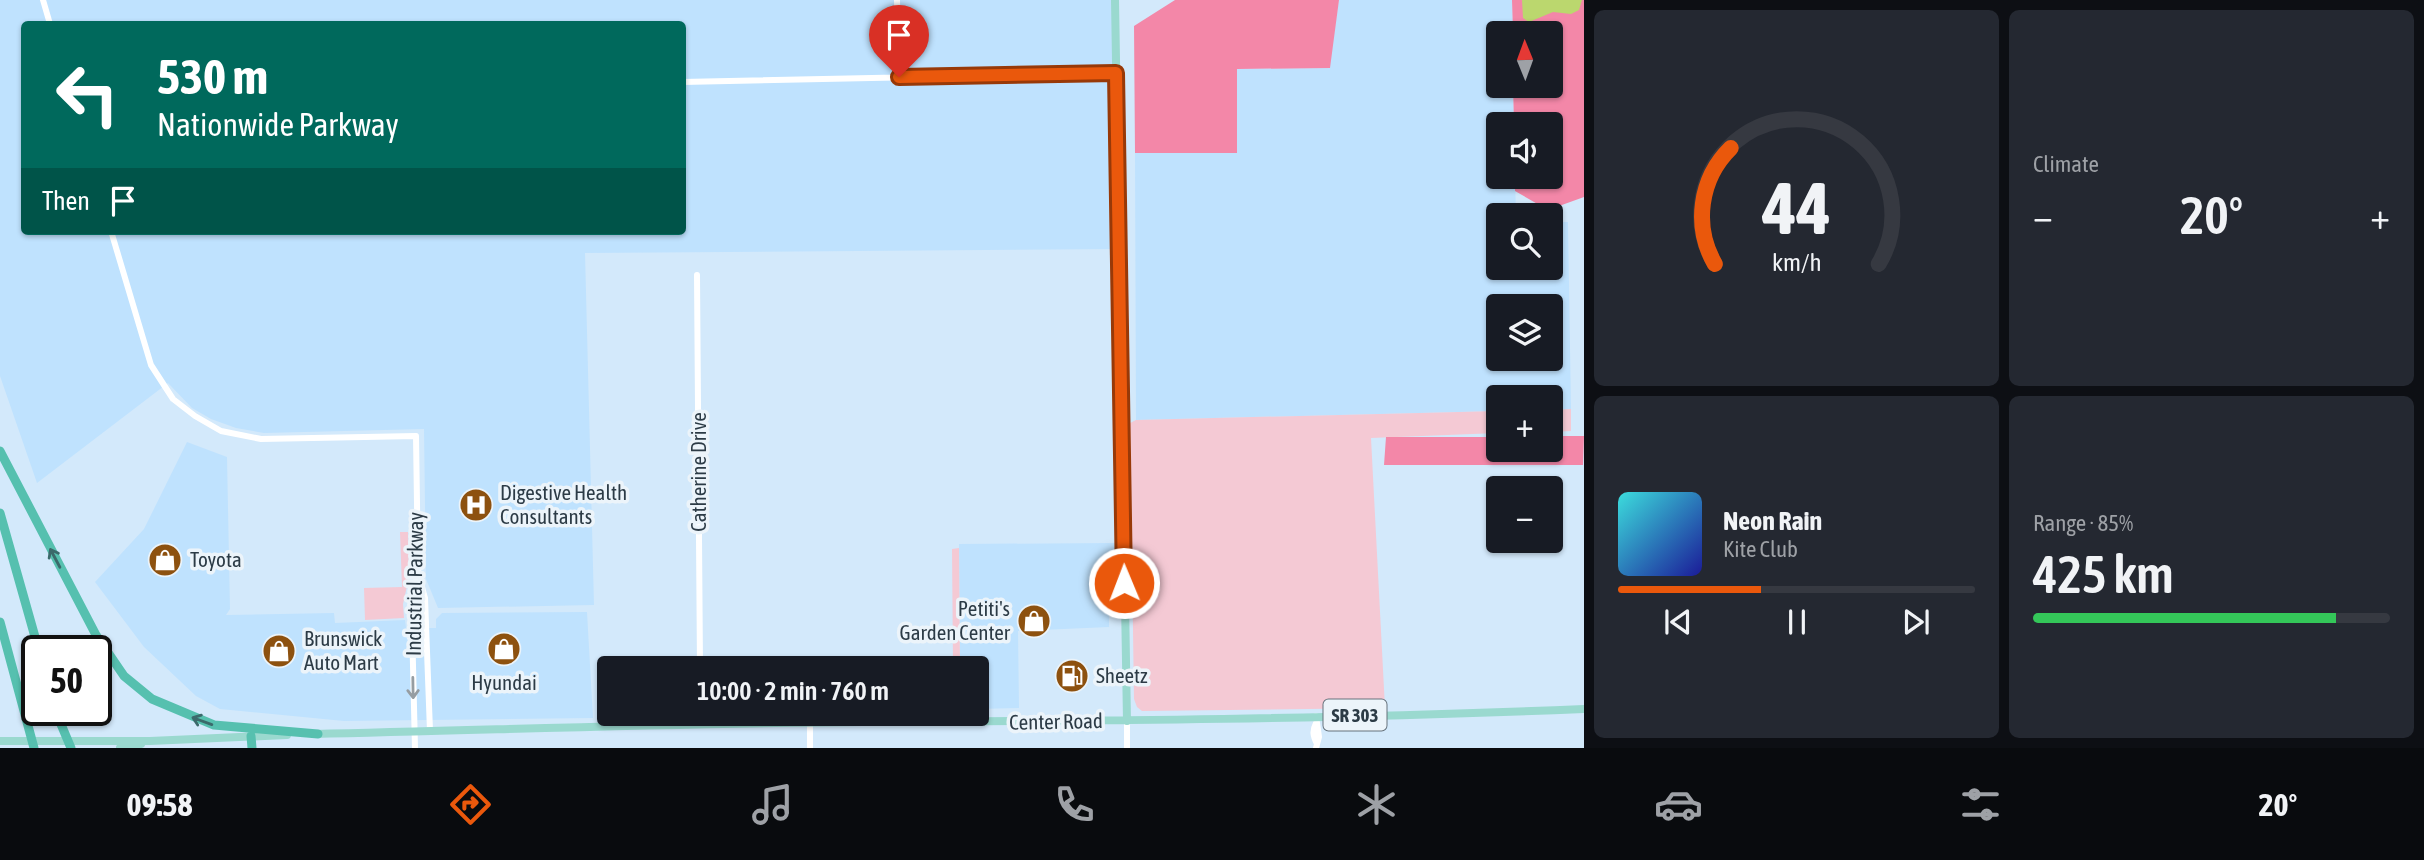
<!DOCTYPE html>
<html lang="en">
<head>
<meta charset="utf-8">
<style>
  :root { --surface:#171b24; --page:#242831; --text:#f1f3f6; --muted:#9ea1a6; --line:#363941; --accent:#ea580c }
  body { margin:0; font-family:"Asap Condensed",sans-serif; background:var(--page); color:var(--text); height:100vh; display:flex; flex-direction:column; font-size:26px; white-space:nowrap }
  * { box-sizing:border-box; margin:0 }
  p { font-size:23px; color:var(--muted) }
  .icon { flex:none; width:38px; height:38px; fill:none; stroke:currentColor; stroke-width:2; stroke-linecap:round; stroke-linejoin:round }
  .map { position:relative; flex:1; overflow:hidden }
  .side { display:flex; flex-direction:column; gap:10px; padding:10px; background:#0d0f14; width:840px }
  .side>* { flex:none }
  .top-card { position:absolute; left:21px; top:21px; width:665px; height:214px; border-radius:7px; box-shadow:0 2px 5px #0004; background:#00695c; color:#fff; overflow:hidden }
  .needle { width:46px; rotate:359deg }
  .buttons { position:absolute; left:1486px; top:21px; display:grid; gap:14px }
  .buttons a { display:grid; place-items:center; width:77px; height:77px; border-radius:7px; background:var(--surface); box-shadow:0 2px 5px #0004; font-size:35px }
  .speed { position:absolute; left:21px; top:635px; display:flex; gap:14px; font-size:35px; font-weight:700; text-align:center }
  .speed>* { display:grid; place-content:center; width:91px; height:91px; border-radius:50%; background:var(--surface); box-shadow:0 2px 5px #0004; line-height:1 }
  .speed .limit { border:4px solid #111; border-radius:10px; background:#fff; color:#111 }
  .pin { position:absolute; display:grid; place-items:center; width:60px; height:60px; color:#fff; margin:-72px -30px; border-radius:50% 50% 50% 0; rotate:-45deg; box-shadow:0 0 7px #0007 }
  .pin .icon { rotate:45deg }
  .me { position:absolute; width:77px; margin:-38px; rotate:359deg; stroke-linejoin:round; filter:drop-shadow(0 0 5px #0008) }
  .turn { display:flex; align-items:center; gap:24px; height:147px; padding:0 21px; font-size:32px }
  .turn .icon { width:91px; height:91px; stroke-width:2.5 }
  .turn b { display:block; font-size:49px; line-height:60px }
  .then { display:flex; align-items:center; height:66px; padding:0 21px; background:#0003; gap:14px; font-size:26px }
  .big { font-size:52px; font-weight:600; line-height:1.1 }
  .side .widget { flex:1; display:flex; flex-direction:column; justify-content:center; gap:10px; min-width:0; padding:0 24px; border-radius:10px; background:var(--page) }
  .side .dial { align-items:center; gap:0 }
  .dial svg { height:182px; overflow:visible; fill:none; stroke:var(--line); stroke-width:7; stroke-linecap:round; text-anchor:middle }
  .dial text { fill:var(--text); stroke:none }
  .song { display:flex; align-items:center; gap:21px }
  .cover { width:84px; height:84px; border-radius:10px; background:linear-gradient(135deg,hsl(180 70% 55%),hsl(240 70% 35%)) }
  .played { height:7px; border-radius:4px; background:linear-gradient(90deg,var(--accent) 40%,var(--line) 40%) }
  .keys { display:flex; justify-content:space-around; direction:ltr }
  .heat { display:flex; justify-content:space-between; align-items:center; font-size:38px; direction:ltr }
  .charge { height:10px; border-radius:5px; background:linear-gradient(90deg,#34c759 85%,var(--line) 0) }
  .side .tiles { flex:1; display:grid; gap:10px; grid-template-columns:repeat(2,1fr) }
  .trip { position:absolute; left:597px; top:656px; width:392px; height:70px; border-radius:7px; background:var(--surface); box-shadow:0 2px 5px #0004; font-weight:600; line-height:70px; text-align:center }
  .tab-bar { display:flex; height:112px; justify-content:space-around; align-items:center; background:#090b0e; color:var(--muted) }
  .tab-bar .icon { width:49px; height:49px }
  .tab-bar .on { color:var(--accent) }
  .tab-bar b { font-size:32px; color:var(--text) }
  main { display:flex; flex:1; min-height:0 }
  .map>svg:first-child { display:block }
</style>
</head>
<body>
<main>
<div class="map">
<svg width="1584" height="748" viewBox="0 0 1584 748">
  <rect width="100%" height="100%" fill="#d3e9fb"/>
  <path fill="#bfe2fe" fill-rule="evenodd" d="M0,0H1114L1119,249L585,253L594,605L438,608L426,579L424,429L264,433L236,428L211,419L192,408L168,383L37,483L0,376ZM24,24H682V231H24Z
    M1339,0H1512L1513,33H1498V86H1513L1514,124H1498V177H1515L1516,215H1498V268H1550L1551,222H1568L1571,409L1551,410L1550,397H1498V411L1136,420L1135,153L1237,152V69L1329,68ZM1498,306H1550V359H1498Z
    M187,442L227,457L230,609L226,615L334,613L335,623L405,620L406,628H436V619L442,613L587,612L593,718L344,721L220,709L196,696L144,647L95,582L144,529Z
    M1115,543L1116,613L1109,614V627L1018,631L1019,708L977,709L976,668H960L959,544Z"/>
  <path fill="#f4c9d4" d="M1571,409V431L1551,432V410Z
    M1498,411V433L1371,438L1385,708L1142,711L1137,707L1134,699L1130,423L1136,420Z
    M400,532H408L409,577L403,604L404,618L365,620L364,588L402,587Z
    M959,548L960,668H896L953,666L952,549Z"/>
  <path fill="#f387a8" d="M1175,0H1339L1330,68L1237,69V153H1135L1134,26Z
    M1512,0H1584V197L1548,210L1515,191V177H1550V124H1514L1513,86H1550V33H1513Z
    M1551,436H1584L1583,465H1384L1386,437H1498V450H1550Z"/>
  <path fill="#bbd76e" d="M1522,0H1582L1579,10L1571,14L1553,12L1529,22L1523,18Z"/>
  <g fill="none" stroke-linecap="round" stroke-linejoin="round">
    <path stroke="#fff" stroke-width="6" d="M43,0L50,24
      M897,0L899,77
      M682,82L1116,73
      M111,231L151,365L173,399L195,416L221,431L261,439L416,436L418,571L413,598L412,624L415,748
      M697,275L700,668
      M418,573L425,598L430,731
      M701,714V725
      M1316,716L1319,737L1316,748
      M1127,721V748
      M810,723V748
      M1316,723C1312,731 1313,736 1317,744"/>
    <path stroke="#9ad9cf" stroke-width="8" d="M1115,0L1127,721
      M314,734C497,730 680,723 863,722C1103,721 1344,719 1584,709
      M0,741H150L287,735
      M120,748L141,744"/>
    <path stroke="#56c0af" stroke-width="9" d="M0,451L96,635L124,676L152,699L214,725L318,734
      M0,513L39,651
      M0,622L34,748
      M55,710L71,748
      M251,736L252,748"/>
  </g>
  <defs><path id="oneway-shaft" d="M-6 0H5M1.5-3L5.5 0L1.5 3" fill="none" stroke-width="1.6" stroke-linecap="round" stroke-linejoin="round" transform="scale(1.75)"/></defs>
  <g stroke="#3b6a6b">
    <use href="#oneway-shaft" transform="translate(55 558) rotate(-118)"/>
    <use href="#oneway-shaft" transform="translate(202 721) rotate(-160)"/>
  </g>
  <use stroke="#969da2" href="#oneway-shaft" transform="translate(413 688) rotate(89)"/>
  <g fill="none" stroke-linecap="round" stroke-linejoin="round">
    <defs>
      <path id="route" d="M899,77L1116,73L1124,583"/>
    </defs>
    <use href="#route" stroke="#983908" stroke-width="18"/>
    <use href="#route" stroke="#ea580c" stroke-width="12"/>
  </g>
  <defs>
    <symbol id="hospital-disc" viewBox="-11 -11 22 22"><circle r="9.5" fill="#8d510f" stroke="#ecf4fa"/><path d="M-5-5h3v3.5h4V-5h3V5h-3V1.5h-4V5h-3Z" fill="#fff"/></symbol>
    <symbol id="shop-disc" viewBox="-11 -11 22 22"><circle r="9.5" fill="#8d510f" stroke="#ecf4fa"/><path d="M-5-2.5h2.3a2.7 3.5 0 0 1 5.4 0H5L5.5 6h-11ZM-1.5-2.5h3a1.5 2.3 0 0 0-3 0Z" fill="#fff"/></symbol>
    <symbol id="fuel-disc" viewBox="-11 -11 22 22"><circle r="9.5" fill="#8d510f" stroke="#ecf4fa"/><path d="M-5.5-6h7V0h2V4h1.3V-2.5L3-4.5l.8-.8L6-3V5H2.5V1h-1V6h-7ZM-4.2-4.7v3.2H.2V-4.7Z" fill="#fff"/></symbol>
  </defs>
  <g fill-rule="evenodd">
    <use href="#hospital-disc" x="457" y="486" width="38" height="38"/>
    <use href="#shop-disc" x="146" y="541" width="38" height="38"/>
    <use href="#shop-disc" x="1015" y="602" width="38" height="38"/>
    <use href="#shop-disc" x="485" y="630" width="38" height="38"/>
    <use href="#shop-disc" x="260" y="632" width="38" height="38"/>
    <use href="#fuel-disc" x="1053" y="657" width="38" height="38"/>
  </g>
  <g text-anchor="middle" stroke-width="7" stroke-linejoin="round" paint-order="stroke">
    <rect fill="#ecf4fa" stroke="#66727c" stroke-width="2" x="1323.5" y="699.5" width="63" height="31" rx="5"/>
    <g font-size="19" font-weight="bold" fill="#2c3b46">
      <text x="1355" y="722">SR 303</text>
    </g>
    <g font-size="21" fill="#2c3b46" stroke="#ecf4fa">
      <text transform="translate(699 472) rotate(-90)" y="7">Catherine Drive</text>
      <text transform="translate(415 584) rotate(-89)" y="7">Industrial Parkway</text>
      <text transform="translate(1056 722) rotate(-1)" y="7">Center Road</text>
    </g>
    <g font-size="21" fill="#2c3b46" stroke="#ecf4fa" text-anchor="start">
      <text x="500" y="500">Digestive Health<tspan x="500" dy="24">Consultants</tspan></text>
      <text x="190" y="567">Toyota</text>
      <text x="1010" y="616" text-anchor="end">Petiti's<tspan x="1010" dy="24">Garden Center</tspan></text>
      <text x="304" y="646">Brunswick<tspan x="304" dy="24">Auto Mart</tspan></text>
      <text x="1096" y="683">Sheetz</text>
      <text x="504" y="690" text-anchor="middle">Hyundai</text>
    </g>
  </g>
</svg>
<div class="buttons">
<a><svg class="needle" viewBox="-14 -14 28 28"><path d="M0-13l5 13h-10z" fill="#e53935"/><path d="M0 13l5-13h-10z" fill="#9ea1a6"/></svg></a>
<a><svg class="icon" aria-label="sound" viewBox="0 0 24 24"><path d="M4 9h4l5-4v14l-5-4H4zM17 9q2 3 0 6"/></svg></a>
<a><svg class="icon" aria-label="search" viewBox="0 0 24 24"><circle cx="10" cy="10" r="6"/><path d="M15 15l6 6"/></svg></a>
<a><svg class="icon" aria-label="layers" viewBox="0 0 24 24"><path d="M12 4l9 5-9 5-9-5zM3 14l9 5 9-5"/></svg></a>
<a>+</a>
<a>−</a>
</div>
<div class="speed"><div class="limit">50</div></div>
<div class="pin" style="left:899px;top:77px;background:#d93025"><svg class="icon" aria-label="arrive" viewBox="0 0 24 24"><path d="M6 21V4h12l-3 4 3 4H6"/></svg></div>
<svg class="me" style="left:1124px;top:583px" viewBox="-20 -20 40 40"><circle r="17" fill="#ea580c" stroke="#fff" stroke-width="3"/><path d="M0-11L8 9 0 5-8 9z" fill="#fff"/></svg>
<div class="trip">10:00 · 2 min · 760 m</div>
<div class="top-card">
<div class="turn"><svg class="icon" aria-label="left" viewBox="0 0 24 24"><path d="M17 20v-9H6M10 6l-5 5 5 5"/></svg><div><b>530 m</b>Nationwide Parkway</div></div>
<div class="then">Then<svg class="icon" aria-label="arrive" viewBox="0 0 24 24"><path d="M6 21V4h12l-3 4 3 4H6"/></svg></div>
</div>
</div>
<section class="side">
<div class="tiles">
<div class="widget dial"><svg viewBox="0 0 100 80">
<path d="M14 69A42 42 0 1 1 86 69"/>
<path d="M14 69A42 42 0 0 1 21 18" stroke="#ea580c"/>
<text x="50" y="56" font-size="32" font-weight="700">44</text>
<text x="50" y="72" font-size="11">km/h</text>
</svg></div>
<div class="widget"><p>Climate</p>
<div class="heat"><a>−</a><b class="big">20°</b><a>+</a></div>
</div>
<div class="widget">
<div class="song"><i class="cover"></i><div><b>Neon Rain</b><p>Kite Club</p></div></div>
<div class="played"></div>
<div class="keys"><svg class="icon" aria-label="previous" viewBox="0 0 24 24"><path d="M18 5L8 12l10 7zM5 5v14"/></svg><svg class="icon" aria-label="pause" viewBox="0 0 24 24"><path d="M8 5v14M16 5v14"/></svg><svg class="icon" aria-label="next" viewBox="0 0 24 24"><path d="M6 5l10 7-10 7zM19 5v14"/></svg></div>
</div>
<div class="widget"><p>Range · 85%</p><b class="big">425 km</b><div class="charge"></div></div>
</div>
</section>
</main>
<nav class="tab-bar">
<b>09:58</b>
<svg class="icon on" aria-label="directions" viewBox="0 0 24 24"><path d="M12 3l9 9-9 9-9-9zM9 14v-3h6M13 9l2 2-2 2"/></svg>
<svg class="icon" aria-label="music" viewBox="0 0 24 24"><path d="M9 18V5l10-2v13"/><circle cx="6" cy="18" r="3"/><circle cx="16" cy="16" r="3"/></svg>
<svg class="icon" aria-label="phone" viewBox="0 0 24 24"><path d="M5 4h4l2 5-3 2q2 4 5 5l2-3 5 2v4C11 20 4 13 5 4z"/></svg>
<svg class="icon" aria-label="climate" viewBox="0 0 24 24"><path d="M12 3v18M4 7l16 10M4 17L20 7"/></svg>
<svg class="icon" aria-label="car" viewBox="0 0 24 24"><path d="M5 17H2v-5l4-1 3-4h7l3 4 3 1v5h-3M9 17h6M6 11h13"/><circle cx="7" cy="17" r="2"/><circle cx="17" cy="17" r="2"/></svg>
<svg class="icon" aria-label="filters" viewBox="0 0 24 24"><path d="M4 7h16M4 17h16"/><circle cx="9" cy="7" r="2"/><circle cx="15" cy="17" r="2"/></svg>
<b>20°</b>
</nav>
</body>
</html>
